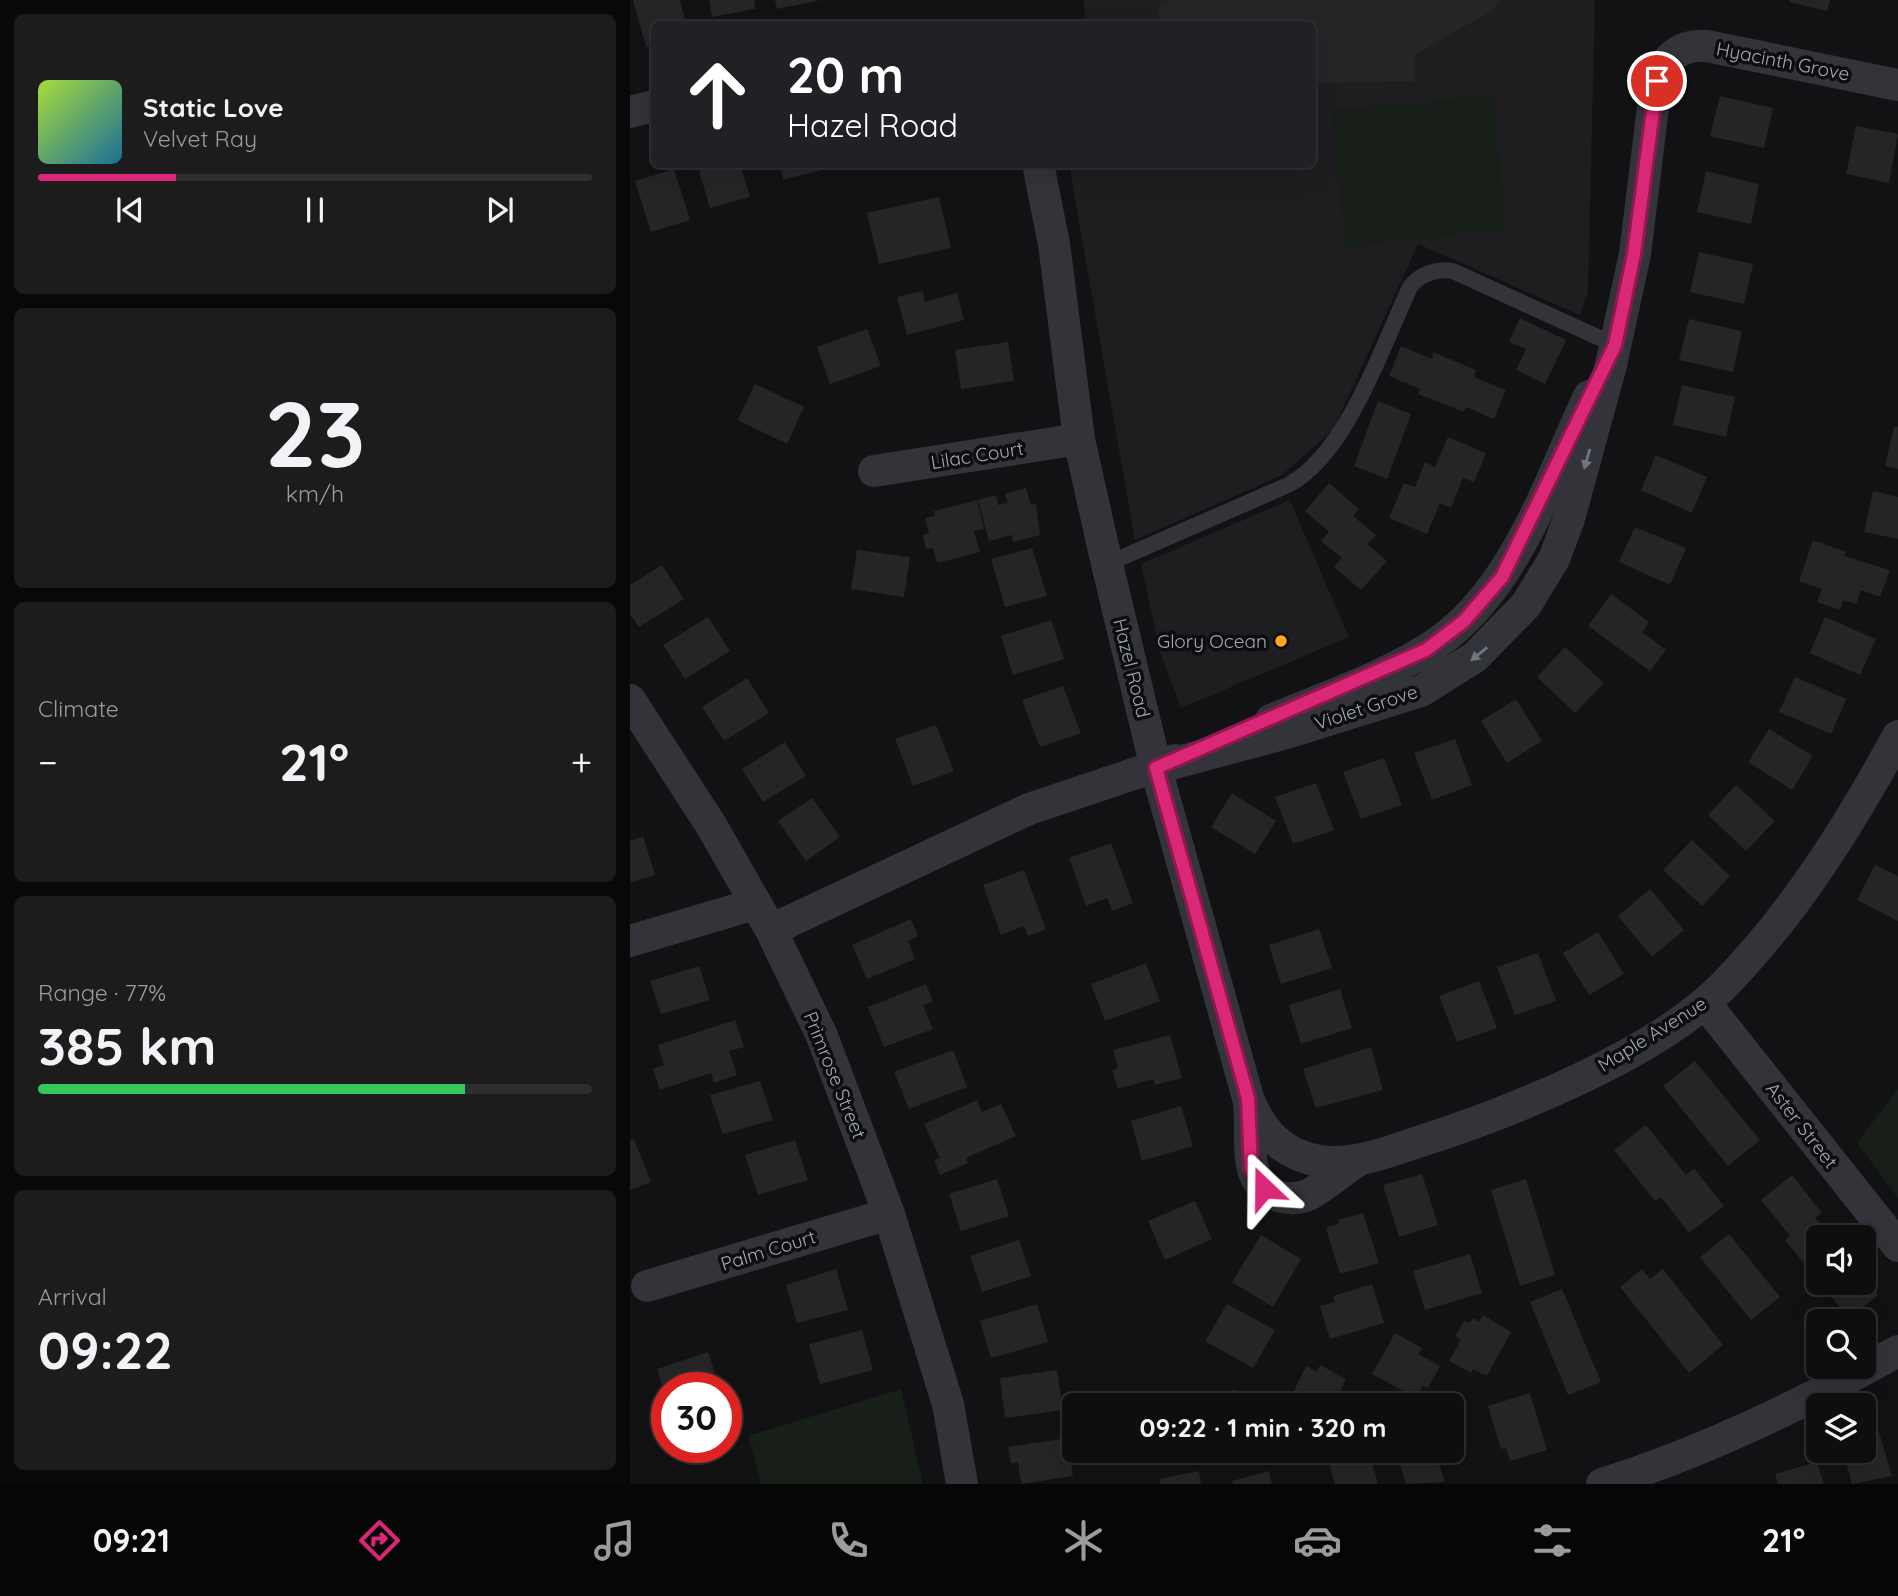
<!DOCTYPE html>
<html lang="en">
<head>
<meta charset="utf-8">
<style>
  :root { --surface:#0e0e0f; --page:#1c1c1d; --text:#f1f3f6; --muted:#9b9c9e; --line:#2e2e2f; --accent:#db2777 }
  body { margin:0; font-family:Quicksand,sans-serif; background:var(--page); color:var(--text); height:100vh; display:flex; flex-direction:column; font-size:26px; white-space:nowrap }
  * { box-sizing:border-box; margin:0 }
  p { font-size:23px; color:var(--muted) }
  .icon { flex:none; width:38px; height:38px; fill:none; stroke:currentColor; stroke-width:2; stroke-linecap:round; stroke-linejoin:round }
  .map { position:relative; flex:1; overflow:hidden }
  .drawer { display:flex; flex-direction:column; gap:14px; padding:14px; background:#080808; width:630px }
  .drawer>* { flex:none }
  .top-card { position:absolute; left:21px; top:21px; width:665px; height:147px; border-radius:10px; box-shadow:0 7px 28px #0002,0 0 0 2px var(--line); background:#202124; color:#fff; overflow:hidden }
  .fabs { position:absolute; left:1176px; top:1225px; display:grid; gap:14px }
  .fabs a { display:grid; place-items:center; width:70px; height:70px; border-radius:10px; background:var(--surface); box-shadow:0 7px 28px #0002,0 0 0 2px var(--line); font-size:35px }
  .speed { position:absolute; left:21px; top:1372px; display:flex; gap:14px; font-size:35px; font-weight:700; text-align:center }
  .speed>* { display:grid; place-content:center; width:91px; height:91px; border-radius:50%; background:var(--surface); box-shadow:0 7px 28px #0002,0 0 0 2px var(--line); line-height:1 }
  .speed .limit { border:10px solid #d22; background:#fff; color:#111 }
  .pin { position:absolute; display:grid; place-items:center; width:60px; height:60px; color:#fff; margin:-30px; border:4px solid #fff; border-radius:50%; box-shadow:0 2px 7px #0007 }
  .me { position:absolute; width:77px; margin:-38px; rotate:337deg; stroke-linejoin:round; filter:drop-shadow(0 0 5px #0008) }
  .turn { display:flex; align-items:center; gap:24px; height:147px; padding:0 21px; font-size:32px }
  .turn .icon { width:91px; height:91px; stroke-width:2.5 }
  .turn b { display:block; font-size:49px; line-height:60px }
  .big { font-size:52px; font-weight:700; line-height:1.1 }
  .drawer .card { flex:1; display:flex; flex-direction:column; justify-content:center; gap:10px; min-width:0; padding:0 24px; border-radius:10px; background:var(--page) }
  .drawer .dial { align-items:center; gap:0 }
  .dial b { font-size:91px; line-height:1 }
  .song { display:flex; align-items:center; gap:21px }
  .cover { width:84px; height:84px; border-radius:10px; background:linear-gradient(135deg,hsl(80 70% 55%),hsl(200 70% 35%)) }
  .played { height:7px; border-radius:4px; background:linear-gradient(90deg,var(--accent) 25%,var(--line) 25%) }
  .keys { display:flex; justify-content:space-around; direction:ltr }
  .heat { display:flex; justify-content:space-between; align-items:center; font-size:38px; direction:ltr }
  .charge { height:10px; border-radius:5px; background:linear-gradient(90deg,#34c759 77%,var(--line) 0) }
  .trip { position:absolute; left:432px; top:1393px; width:402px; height:70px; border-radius:10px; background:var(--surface); box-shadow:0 7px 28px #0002,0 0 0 2px var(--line); font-weight:700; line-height:70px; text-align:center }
  .tabs { display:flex; height:112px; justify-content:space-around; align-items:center; background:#060606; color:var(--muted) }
  .tabs .icon { width:49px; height:49px }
  .tabs .active { color:var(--accent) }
  .tabs b { font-size:32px; color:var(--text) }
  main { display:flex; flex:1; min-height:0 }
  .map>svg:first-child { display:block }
</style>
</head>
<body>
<main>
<section class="drawer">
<div class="card">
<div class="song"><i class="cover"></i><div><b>Static Love</b><p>Velvet Ray</p></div></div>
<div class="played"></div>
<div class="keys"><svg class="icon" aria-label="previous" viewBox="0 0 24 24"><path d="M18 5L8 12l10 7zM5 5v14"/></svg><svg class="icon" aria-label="pause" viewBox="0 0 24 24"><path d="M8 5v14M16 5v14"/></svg><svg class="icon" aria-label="next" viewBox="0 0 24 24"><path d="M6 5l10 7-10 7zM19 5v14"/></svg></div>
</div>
<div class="card dial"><b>23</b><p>km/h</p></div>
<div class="card"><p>Climate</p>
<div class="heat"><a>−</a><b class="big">21°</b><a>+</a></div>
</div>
<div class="card"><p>Range · 77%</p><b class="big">385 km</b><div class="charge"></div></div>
<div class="card"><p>Arrival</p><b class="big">09:22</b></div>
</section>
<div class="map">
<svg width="1268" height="1484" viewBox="0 0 1268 1484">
  <rect width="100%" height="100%" fill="#121214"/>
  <path fill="#1e1e21" d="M454,0H965L958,292L950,315L788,244L703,430L652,475L505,540L439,165L682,164V24H455Z
    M660,500L719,637L551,708L530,652L511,564Z"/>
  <path fill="#181f19" d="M863,96L876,229L715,247L702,110Z
    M1268,1089V1198L1227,1143Z
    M271,1389L293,1484H131L118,1436Z"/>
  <path fill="#252528" d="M3,0H50L56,24H24V44L16,47Z
    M79,0H124L125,9L82,17Z
    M145,0H187V1L147,9Z
    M538,0H870L861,11L785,55V81L686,83L682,82V24H527L531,2L537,4Z
    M1160,0H1200L1197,11L1159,2Z
    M1090,96L1143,108L1134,148L1080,136Z
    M1226,126L1268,134L1259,183L1216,174Z
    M67,164H110L120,197L80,208Z
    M149,164H191L192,170L153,180Z
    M44,169L60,220L21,232L5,181Z
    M1076,171L1129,184L1121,224L1067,212Z
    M309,197L321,248L249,264L237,213Z
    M1069,252L1123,264L1114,304L1060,292Z
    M293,291L295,302L327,293L334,320L277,335L267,297Z
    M890,318L936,340L915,384L886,370L896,349L879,342Z
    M1059,319L1112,331L1103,372L1049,360Z
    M237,329L251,366L200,384L187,347Z
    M378,342L384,381L331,389L325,350Z
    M771,346L802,359L803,352L846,370L844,377L876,390L864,419L836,407L834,412L788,394L790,389L759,376Z
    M125,384L174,407L157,444L108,420Z
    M1052,385L1105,397L1096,437L1043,425Z
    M748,401L781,414L757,479L724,466Z
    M1264,426L1268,427V469L1255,466Z
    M818,437L856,453L844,482L833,478L821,508L810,503L797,534L759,518L774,483L785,487L795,462L805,467Z
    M1026,455L1077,477L1062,513L1011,490Z
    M699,483L729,509L723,516L746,535L737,544L757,561L731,590L704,567L712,558L691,541L699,532L675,511Z
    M396,488L401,505L406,504L410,535L383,542L382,535L359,541L348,500L366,495L368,505L378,503L375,494Z
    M1243,491L1268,497V539L1234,532Z
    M347,500L354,529L344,531L350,552L307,563L303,548L296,549L293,535L299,533L295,518L305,516L304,511Z
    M1005,527L1056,548L1040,585L989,562Z
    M1183,540L1216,552L1214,556L1260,570L1250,597L1231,590L1226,604L1213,600L1210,610L1187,602L1192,589L1169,581Z
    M402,548L417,596L375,607L361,559Z
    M227,550L280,557L274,597L221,589Z
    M32,565L54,599L9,627L0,614V585Z
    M981,594L1019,622L1012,632L1036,650L1020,671L958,626Z
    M78,617L100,651L55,679L33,645Z
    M1195,617L1246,639L1230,675L1180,653Z
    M421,620L434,659L383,675L371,636Z
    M935,647L974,683L945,713L907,677Z
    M1165,677L1216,699L1201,734L1149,712Z
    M117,678L139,713L94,741L72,707Z
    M433,686L451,733L410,747L392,700Z
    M886,699L912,741L877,763L851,721Z
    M306,725L324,771L283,786L265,739Z
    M1139,729L1183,756L1162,790L1118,762Z
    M825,739L842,785L802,800L784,753Z
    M155,742L176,776L133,802L112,769Z
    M754,758L772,805L731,819L713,772Z
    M686,783L704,830L663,844L645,797Z
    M1106,785L1145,821L1116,851L1078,815Z
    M602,793L646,821L625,854L581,827Z
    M182,798L210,837L176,861L148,821Z
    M13,836L25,875L0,883V841Z
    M1062,840L1100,876L1072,906L1033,870Z
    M481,843L503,903L482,911L477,898L456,906L439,858Z
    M1245,865L1268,876V921L1227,900Z
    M394,870L416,929L398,936L394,926L371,935L353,885Z
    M1020,889L1054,930L1022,957L988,916Z
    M281,919L288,936L278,941L285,959L237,979L222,945Z
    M689,929L702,968L651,984L639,945Z
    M968,932L994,974L959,995L933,953Z
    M908,953L926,1001L885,1015L867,967Z
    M516,963L530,1001L475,1021L461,984Z
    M69,966L80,1000L31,1014L20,981Z
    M849,981L867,1028L827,1042L809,996Z
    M296,984L303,1001L293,1005L303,1029L254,1047L238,1007Z
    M710,989L722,1028L671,1044L659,1005Z
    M105,1020L114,1047L99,1051L107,1075L84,1083L81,1073L30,1090L23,1069L34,1065L28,1045Z
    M540,1035L552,1078L525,1085L523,1079L488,1089L482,1070L488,1068L483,1050Z
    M741,1047L753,1090L686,1108L673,1069Z
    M323,1050L337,1087L279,1109L264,1072Z
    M1065,1061L1130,1140L1098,1166L1033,1086Z
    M130,1081L143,1120L93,1134L80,1095Z
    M347,1100L352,1112L371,1104L386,1136L336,1158L338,1163L310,1175L304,1160L310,1158L294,1124Z
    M551,1106L563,1146L512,1161L501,1121Z
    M1016,1125L1056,1175L1064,1168L1094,1206L1059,1233L1031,1197L1025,1201L984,1150Z
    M4,1139L21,1182L0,1190V1140Z
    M165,1140L178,1180L128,1195L115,1155Z
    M792,1174L808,1225L769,1237L753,1185Z
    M1162,1175L1192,1213L1185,1218L1201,1237H1188V1281L1155,1240L1160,1236L1131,1200Z
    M367,1179L379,1216L331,1231L319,1194Z
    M896,1179L925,1275L890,1286L861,1190Z
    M565,1201L582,1239L535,1260L518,1221Z
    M733,1213L749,1263L710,1274L696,1228L709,1223L708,1220Z
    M1099,1234L1150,1297L1121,1320L1070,1257Z
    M631,1235L671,1259L643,1307L602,1282Z
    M389,1240L401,1276L352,1292L340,1256Z
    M840,1254L852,1293L795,1310L783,1271Z
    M206,1269L218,1310L167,1323L156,1285Z
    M1012,1269L1020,1279L1033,1269L1093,1345L1059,1373L990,1287Z
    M1234,1278L1248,1295L1219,1318L1190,1283H1234Z
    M742,1284L754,1323L700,1339L690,1306L705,1302L703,1296Z
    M932,1289L971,1382L938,1395L900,1302Z
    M407,1304L418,1342L361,1358L350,1321Z
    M597,1304L645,1330L623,1368L575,1341Z
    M853,1315L881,1332L857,1376L843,1369L841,1373L819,1361L831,1340L825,1336L834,1321L840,1323L843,1318L849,1322Z
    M232,1330L243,1370L190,1384L179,1344Z
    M765,1333L792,1348L788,1354L810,1366L798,1388L793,1386L786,1398L742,1374Z
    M78,1352L90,1388H37L36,1398L27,1369Z
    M690,1365L716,1379L704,1405H657L676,1366L687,1372Z
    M427,1370L433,1410L375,1418L370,1378Z
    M603,1389L646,1405H587L590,1396L600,1400Z
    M900,1393L917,1450L880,1461L876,1448L871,1449L858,1406Z
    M1248,1429L1262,1476L1222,1484L1213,1451H1234V1433Z
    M437,1438L443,1476L391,1484L388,1462L381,1464L378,1447Z
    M722,1451H739L748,1484H705L697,1458Z
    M766,1451H805L815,1482L776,1484Z
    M1187,1462L1194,1484H1148L1145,1474Z
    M569,1471L571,1484H530L529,1479Z
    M639,1471L642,1484H603L602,1481Z"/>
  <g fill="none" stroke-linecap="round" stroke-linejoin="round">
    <path stroke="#333439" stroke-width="16" d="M477,564L658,485C717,454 752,347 780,287C789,274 809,268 823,271L985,345"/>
    <path stroke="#333439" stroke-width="32" d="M0,112L24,106
      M408,164L424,244L449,439L477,564L526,768L618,1098C631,1132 653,1155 690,1161C723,1166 757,1152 788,1142C879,1113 1025,1055 1092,987C1164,914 1219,826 1268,736
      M244,471L449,439
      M0,700L81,825L141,930L192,1036L259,1214L318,1404L332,1484
      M641,720C694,697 770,672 815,637C888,581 921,477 959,396
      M526,768L660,732L791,691L845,657L896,605L924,559L939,519L981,365L1005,254L1025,91C1031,62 1046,44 1077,46L1268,85
      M141,930L399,809L545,760
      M0,941L125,904
      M1075,1003L1268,1246
      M619,1105C623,1136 610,1183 648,1196C658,1199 670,1199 680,1194C697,1185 712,1170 729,1160
      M17,1286L259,1214
      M972,1484C1077,1451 1172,1404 1268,1351"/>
  </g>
  <defs><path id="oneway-solid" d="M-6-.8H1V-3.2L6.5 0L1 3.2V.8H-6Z" transform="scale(1.75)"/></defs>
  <g fill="#70757e">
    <use href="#oneway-solid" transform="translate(957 459) rotate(106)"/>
    <use href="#oneway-solid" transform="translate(849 654) rotate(141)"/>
  </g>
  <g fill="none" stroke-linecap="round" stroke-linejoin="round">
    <defs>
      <path id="route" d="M634,1188L621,1168L618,1098L526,768L796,650L834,621L872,577L985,345L1004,254L1027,81"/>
    </defs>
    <use href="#route" stroke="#8e194d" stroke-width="18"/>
    <use href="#route" stroke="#db2777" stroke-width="12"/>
  </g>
  <circle fill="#ffa61f" stroke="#0d0d0f" stroke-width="2.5" cx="651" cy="641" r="7"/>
  <g text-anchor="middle" stroke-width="7" stroke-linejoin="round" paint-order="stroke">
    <g font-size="19" fill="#a2aab6" stroke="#0d0d0f">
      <text transform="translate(1153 61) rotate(11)" y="7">Hyacinth Grove</text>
      <text transform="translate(347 455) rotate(-9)" y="7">Lilac Court</text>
      <text transform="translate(502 668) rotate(76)" y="7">Hazel Road</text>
      <text transform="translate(736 707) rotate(-18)" y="7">Violet Grove</text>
      <text transform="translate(1022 1034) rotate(-32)" y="7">Maple Avenue</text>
      <text transform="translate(205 1075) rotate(68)" y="7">Primrose Street</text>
      <text transform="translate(1172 1125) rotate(52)" y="7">Aster Street</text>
      <text transform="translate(138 1250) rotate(-17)" y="7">Palm Court</text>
    </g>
    <g font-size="19" fill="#a2aab6" stroke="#0d0d0f" text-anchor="end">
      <text x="637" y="648">Glory Ocean</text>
    </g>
  </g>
</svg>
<div class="fabs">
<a><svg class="icon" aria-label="sound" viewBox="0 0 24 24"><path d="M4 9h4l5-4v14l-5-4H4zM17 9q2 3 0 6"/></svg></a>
<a><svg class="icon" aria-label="search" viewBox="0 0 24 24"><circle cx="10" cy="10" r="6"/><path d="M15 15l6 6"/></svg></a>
<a><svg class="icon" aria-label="layers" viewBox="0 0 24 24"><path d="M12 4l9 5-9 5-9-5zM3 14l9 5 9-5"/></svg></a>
</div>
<div class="speed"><div class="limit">30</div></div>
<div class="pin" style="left:1027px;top:81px;background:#d93025"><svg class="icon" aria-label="arrive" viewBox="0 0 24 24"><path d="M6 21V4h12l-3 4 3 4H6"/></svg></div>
<svg class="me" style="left:634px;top:1188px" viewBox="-20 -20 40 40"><path d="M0-17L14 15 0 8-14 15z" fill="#db2777" stroke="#fff" stroke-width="4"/></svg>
<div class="trip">09:22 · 1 min · 320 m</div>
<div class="top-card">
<div class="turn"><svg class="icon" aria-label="ahead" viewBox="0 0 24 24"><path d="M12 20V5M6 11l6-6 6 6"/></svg><div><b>20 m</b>Hazel Road</div></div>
</div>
</div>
</main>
<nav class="tabs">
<b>09:21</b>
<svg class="icon active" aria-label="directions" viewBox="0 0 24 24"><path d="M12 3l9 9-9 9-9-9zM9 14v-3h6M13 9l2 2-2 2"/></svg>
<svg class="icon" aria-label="music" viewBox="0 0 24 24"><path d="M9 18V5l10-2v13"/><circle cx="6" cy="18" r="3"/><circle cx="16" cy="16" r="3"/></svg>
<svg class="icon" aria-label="phone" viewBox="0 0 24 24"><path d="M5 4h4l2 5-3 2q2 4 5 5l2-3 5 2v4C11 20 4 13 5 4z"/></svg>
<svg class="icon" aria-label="climate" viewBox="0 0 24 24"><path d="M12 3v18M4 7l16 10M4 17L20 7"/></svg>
<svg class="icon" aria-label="car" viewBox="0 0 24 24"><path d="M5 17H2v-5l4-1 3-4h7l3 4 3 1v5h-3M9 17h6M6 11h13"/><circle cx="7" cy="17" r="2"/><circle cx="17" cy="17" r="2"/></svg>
<svg class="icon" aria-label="filters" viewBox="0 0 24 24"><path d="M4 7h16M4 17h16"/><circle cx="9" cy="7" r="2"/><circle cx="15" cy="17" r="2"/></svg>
<b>21°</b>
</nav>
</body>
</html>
